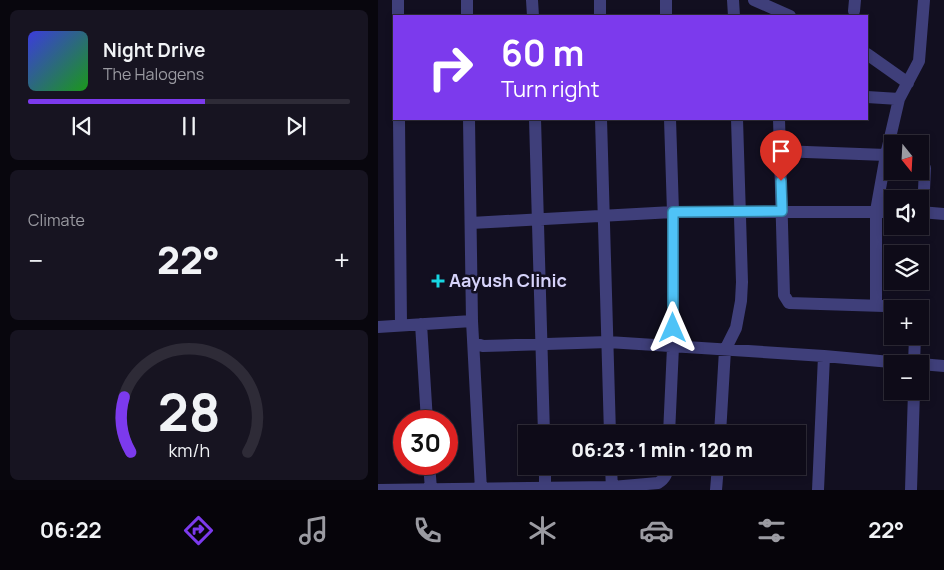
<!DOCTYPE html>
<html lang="en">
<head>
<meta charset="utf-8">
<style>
  :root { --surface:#0e0b18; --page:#171421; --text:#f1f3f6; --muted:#9b9ba2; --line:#2e2b37; --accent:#7c3aed }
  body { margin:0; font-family:Manrope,sans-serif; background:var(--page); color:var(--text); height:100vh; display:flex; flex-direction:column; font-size:19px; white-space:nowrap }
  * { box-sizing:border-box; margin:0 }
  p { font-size:16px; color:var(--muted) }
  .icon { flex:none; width:28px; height:28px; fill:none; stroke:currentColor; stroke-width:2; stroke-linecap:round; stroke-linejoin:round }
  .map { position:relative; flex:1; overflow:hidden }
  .drawer { display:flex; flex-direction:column; gap:10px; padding:10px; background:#08060d; width:378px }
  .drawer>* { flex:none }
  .hud { position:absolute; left:15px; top:15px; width:475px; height:105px; border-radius:0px; box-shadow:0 2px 8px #0003,0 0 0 1px var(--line); background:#7c3aed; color:#fff; overflow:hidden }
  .needle { width:32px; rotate:162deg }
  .controls { position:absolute; left:506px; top:135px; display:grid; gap:10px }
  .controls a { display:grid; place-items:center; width:45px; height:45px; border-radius:0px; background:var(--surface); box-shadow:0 2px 8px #0003,0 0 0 1px var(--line); font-size:25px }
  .speed { position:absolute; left:15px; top:410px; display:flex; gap:10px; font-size:25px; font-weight:700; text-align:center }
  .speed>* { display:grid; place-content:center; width:65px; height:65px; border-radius:50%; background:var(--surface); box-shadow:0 2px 8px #0003,0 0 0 1px var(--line); line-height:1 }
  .speed .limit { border:8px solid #d22; background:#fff; color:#111 }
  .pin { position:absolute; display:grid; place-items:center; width:42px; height:42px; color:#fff; margin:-51px -21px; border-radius:50% 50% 50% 0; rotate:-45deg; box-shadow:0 0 5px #0007 }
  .pin .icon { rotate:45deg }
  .me { position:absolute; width:55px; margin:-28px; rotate:0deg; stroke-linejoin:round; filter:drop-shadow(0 0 4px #0008) }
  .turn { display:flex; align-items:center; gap:18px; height:105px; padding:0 25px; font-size:22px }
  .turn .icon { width:65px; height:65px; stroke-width:2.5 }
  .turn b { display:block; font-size:35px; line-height:42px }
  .big { font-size:38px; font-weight:800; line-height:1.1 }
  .drawer .widget { flex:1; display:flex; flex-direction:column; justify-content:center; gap:8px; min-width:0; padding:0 18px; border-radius:8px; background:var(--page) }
  .drawer .dial { align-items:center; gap:0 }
  .dial svg { height:130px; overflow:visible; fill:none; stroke:var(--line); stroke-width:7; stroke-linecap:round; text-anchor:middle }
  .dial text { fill:var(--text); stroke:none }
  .song { display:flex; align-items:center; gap:15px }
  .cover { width:60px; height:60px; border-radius:8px; background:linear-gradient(135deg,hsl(240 70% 55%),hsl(120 70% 35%)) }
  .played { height:5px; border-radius:2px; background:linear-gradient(90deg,var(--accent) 55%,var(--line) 55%) }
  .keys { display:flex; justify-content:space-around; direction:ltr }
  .heat { display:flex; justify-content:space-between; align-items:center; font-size:28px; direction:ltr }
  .trip { position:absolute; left:140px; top:425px; width:288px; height:50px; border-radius:0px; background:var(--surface); box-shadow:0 2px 8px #0003,0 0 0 1px var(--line); font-weight:800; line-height:50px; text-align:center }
  .tab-bar { display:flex; height:80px; justify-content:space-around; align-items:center; background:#06040a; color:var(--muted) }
  .tab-bar .icon { width:35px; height:35px }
  .tab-bar .current { color:var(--accent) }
  .tab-bar b { font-size:22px; color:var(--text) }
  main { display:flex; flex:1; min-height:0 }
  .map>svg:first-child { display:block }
</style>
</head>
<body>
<main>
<section class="drawer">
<div class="widget">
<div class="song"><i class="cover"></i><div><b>Night Drive</b><p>The Halogens</p></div></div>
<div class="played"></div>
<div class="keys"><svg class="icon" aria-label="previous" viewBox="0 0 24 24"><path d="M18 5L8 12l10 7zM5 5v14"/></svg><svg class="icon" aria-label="pause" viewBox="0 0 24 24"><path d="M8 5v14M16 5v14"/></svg><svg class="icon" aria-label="next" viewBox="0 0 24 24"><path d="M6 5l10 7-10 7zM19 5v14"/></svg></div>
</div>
<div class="widget"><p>Climate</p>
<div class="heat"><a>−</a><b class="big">22°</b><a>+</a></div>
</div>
<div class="widget dial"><svg viewBox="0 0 100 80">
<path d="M14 69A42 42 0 1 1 86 69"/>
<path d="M14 69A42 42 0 0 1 10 35" stroke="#7c3aed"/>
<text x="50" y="56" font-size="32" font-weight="700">28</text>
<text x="50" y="72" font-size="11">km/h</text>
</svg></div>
</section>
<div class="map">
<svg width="567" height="490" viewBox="0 0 567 490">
  <rect width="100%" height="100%" fill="#120f20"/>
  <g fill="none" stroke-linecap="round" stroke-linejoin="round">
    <path stroke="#3f3f7a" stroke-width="12" d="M20,0V16
      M89,0V16
      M154,0L155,16
      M222,0V16
      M288,0V16
      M355,0L356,16
      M376,0L412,16
      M476,11L477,0
      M489,54L530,83
      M489,97L521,99
      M21,119L23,325
      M91,119L94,321L103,490
      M157,119L166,434
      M223,119L232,434
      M401,119L406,295L411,303L538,307V309
      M402,151L508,155
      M542,212L567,214
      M545,212L547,168
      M93,223L295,212H515
      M498,306V211L508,155L521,99L541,61L546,0
      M43,324L49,421
      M0,327L94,321
      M96,343L105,346L230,342L446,356L535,364
      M536,364L537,336
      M542,364L567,366
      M291,434L295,347V212L292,119
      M342,434L347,350L358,328L363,301L364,282L359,119
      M51,464L53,489
      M167,466V490
      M233,466L234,490
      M0,490L234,487L280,483C287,479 289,474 290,466
      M338,490L340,466
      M440,490L446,356
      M533,490L536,391"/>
  </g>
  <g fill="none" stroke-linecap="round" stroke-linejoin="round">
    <defs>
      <path id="route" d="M295,328V212L404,211L403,181"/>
    </defs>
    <use href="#route" stroke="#337fa1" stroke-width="12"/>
    <use href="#route" stroke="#4fc3f7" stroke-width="9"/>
  </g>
  <path fill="#17d6e2" stroke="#120f20" stroke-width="2" d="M57.5 273.5h5v5h5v5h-5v5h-5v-5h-5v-5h5z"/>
  <g text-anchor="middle" stroke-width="5" stroke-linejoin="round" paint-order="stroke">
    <g font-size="18" font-weight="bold" fill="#d6d3fa" stroke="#120f20" text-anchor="start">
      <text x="71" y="287">Aayush Clinic</text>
    </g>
  </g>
</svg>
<div class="controls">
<a><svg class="needle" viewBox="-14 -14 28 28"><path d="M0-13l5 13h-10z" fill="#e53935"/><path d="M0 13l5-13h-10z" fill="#9b9ba2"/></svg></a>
<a><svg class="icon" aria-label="sound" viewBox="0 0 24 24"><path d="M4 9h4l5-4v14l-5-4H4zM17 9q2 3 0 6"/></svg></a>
<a><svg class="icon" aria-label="layers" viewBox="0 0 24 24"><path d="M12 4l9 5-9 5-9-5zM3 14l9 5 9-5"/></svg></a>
<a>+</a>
<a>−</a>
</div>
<div class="speed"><div class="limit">30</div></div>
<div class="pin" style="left:403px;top:181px;background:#d93025"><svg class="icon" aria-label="arrive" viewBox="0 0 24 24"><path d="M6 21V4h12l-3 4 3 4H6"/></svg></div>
<svg class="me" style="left:295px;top:328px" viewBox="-20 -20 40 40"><path d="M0-17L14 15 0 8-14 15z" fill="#4fc3f7" stroke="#fff" stroke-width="4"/></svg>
<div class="trip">06:23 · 1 min · 120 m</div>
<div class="hud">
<div class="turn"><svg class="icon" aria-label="right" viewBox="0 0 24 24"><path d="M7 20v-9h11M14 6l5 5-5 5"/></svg><div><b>60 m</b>Turn right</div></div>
</div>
</div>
</main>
<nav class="tab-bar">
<b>06:22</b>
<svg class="icon current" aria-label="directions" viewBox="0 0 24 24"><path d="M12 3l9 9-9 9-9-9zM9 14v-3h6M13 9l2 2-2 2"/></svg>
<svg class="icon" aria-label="music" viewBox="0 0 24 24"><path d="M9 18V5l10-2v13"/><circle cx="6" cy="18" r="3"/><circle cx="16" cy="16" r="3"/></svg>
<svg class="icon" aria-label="phone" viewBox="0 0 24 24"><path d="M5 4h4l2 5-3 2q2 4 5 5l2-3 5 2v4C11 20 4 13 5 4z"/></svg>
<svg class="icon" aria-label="climate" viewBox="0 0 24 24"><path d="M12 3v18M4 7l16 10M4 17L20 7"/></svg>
<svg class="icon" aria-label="car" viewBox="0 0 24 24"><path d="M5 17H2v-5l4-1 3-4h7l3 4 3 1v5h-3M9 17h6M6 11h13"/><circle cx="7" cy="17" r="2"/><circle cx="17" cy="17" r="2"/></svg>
<svg class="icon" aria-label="filters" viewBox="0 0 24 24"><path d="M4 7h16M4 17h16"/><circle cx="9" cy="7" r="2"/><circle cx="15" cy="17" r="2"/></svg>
<b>22°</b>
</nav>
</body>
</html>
